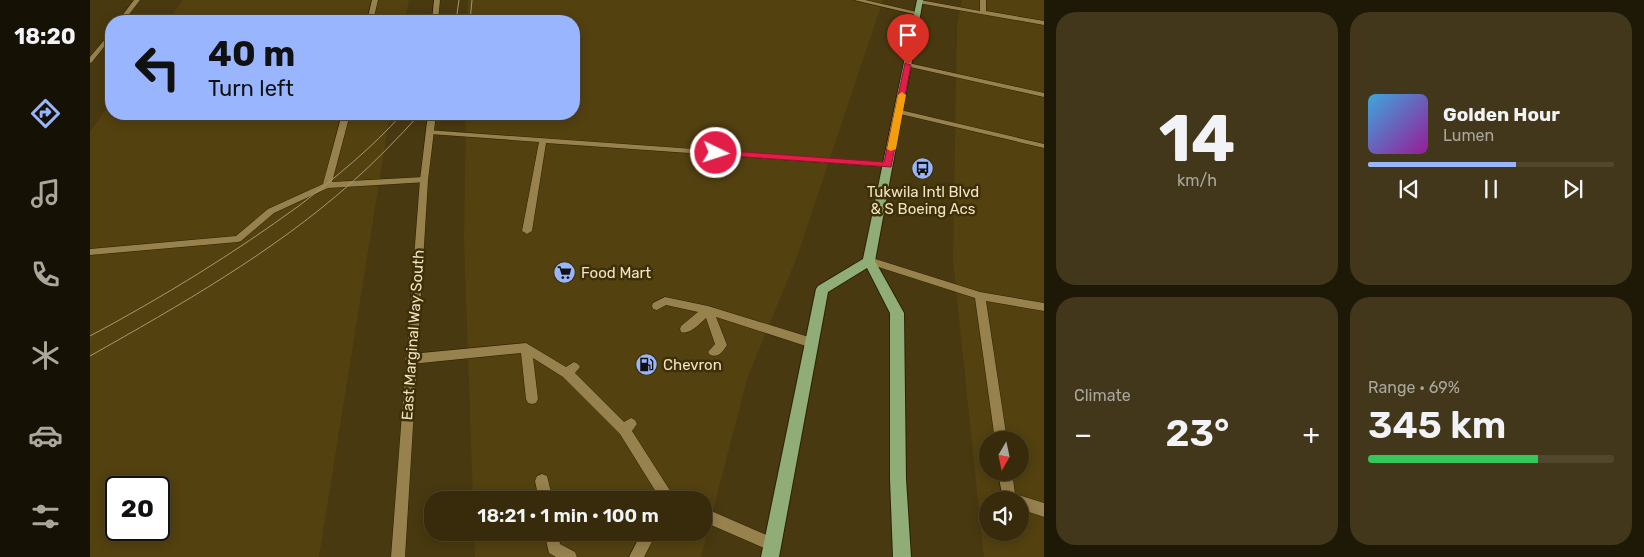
<!DOCTYPE html>
<html lang="en">
<head>
<meta charset="utf-8">
<style>
  :root { --surface:#372b0c; --page:#42371a; --text:#f1f3f6; --muted:#aaa79d; --line:#51472d; --accent:#99b5fd }
  body { margin:0; font-family:Rubik,sans-serif; background:var(--page); color:var(--text); height:100vh; display:flex; flex-direction:column; font-size:19px; white-space:nowrap }
  * { box-sizing:border-box; margin:0 }
  p { font-size:16px; color:var(--muted) }
  .icon { flex:none; width:28px; height:28px; fill:none; stroke:currentColor; stroke-width:2; stroke-linecap:round; stroke-linejoin:round }
  .map { position:relative; flex:1; overflow:hidden }
  .panel { display:flex; flex-direction:column; gap:12px; padding:12px; background:#1e1807; width:600px }
  .panel>* { flex:none }
  .banner { position:absolute; left:15px; top:15px; width:475px; height:105px; border-radius:20px; box-shadow:0 2px 12px #0003,0 0 0 1px var(--line); background:#99b5fd; color:#111; overflow:hidden }
  .needle { width:32px; rotate:189deg }
  .controls { position:absolute; left:889px; top:431px; display:grid; gap:10px }
  .controls a { display:grid; place-items:center; width:50px; height:50px; border-radius:50%; background:var(--surface); box-shadow:0 2px 12px #0003,0 0 0 1px var(--line); font-size:25px }
  .speed { position:absolute; left:15px; top:476px; display:flex; gap:10px; font-size:25px; font-weight:700; text-align:center }
  .speed>* { display:grid; place-content:center; width:65px; height:65px; border-radius:50%; background:var(--surface); box-shadow:0 2px 12px #0003,0 0 0 1px var(--line); line-height:1 }
  .speed .limit { border:2px solid #111; border-radius:8px; background:#fff; color:#111 }
  .pin { position:absolute; display:grid; place-items:center; width:42px; height:42px; color:#fff; margin:-51px -21px; border-radius:50% 50% 50% 0; rotate:-45deg; box-shadow:0 0 5px #0007 }
  .pin .icon { rotate:45deg }
  .me { position:absolute; width:55px; margin:-28px; rotate:94deg; stroke-linejoin:round; filter:drop-shadow(0 0 4px #0008) }
  .turn { display:flex; align-items:center; gap:18px; height:105px; padding:0 20px; font-size:22px }
  .turn .icon { width:65px; height:65px; stroke-width:2.5 }
  .turn b { display:block; font-size:35px; line-height:42px }
  .big { font-size:38px; font-weight:600; line-height:1.1 }
  .panel .widget { flex:1; display:flex; flex-direction:column; justify-content:center; gap:8px; min-width:0; padding:0 18px; border-radius:20px; background:var(--page) }
  .panel .dial { align-items:center; gap:0 }
  .dial b { font-size:65px; line-height:1 }
  .song { display:flex; align-items:center; gap:15px }
  .cover { width:60px; height:60px; border-radius:8px; background:linear-gradient(135deg,hsl(200 70% 55%),hsl(300 70% 35%)) }
  .played { height:5px; border-radius:2px; background:linear-gradient(90deg,var(--accent) 60%,var(--line) 60%) }
  .keys { display:flex; justify-content:space-around; direction:ltr }
  .heat { display:flex; justify-content:space-between; align-items:center; font-size:28px; direction:ltr }
  .charge { height:8px; border-radius:4px; background:linear-gradient(90deg,#34c759 69%,var(--line) 0) }
  .panel .tiles { flex:1; display:grid; gap:12px; grid-template-columns:repeat(2,1fr) }
  .trip { position:absolute; left:334px; top:491px; width:288px; height:50px; border-radius:20px; background:var(--surface); box-shadow:0 2px 12px #0003,0 0 0 1px var(--line); font-weight:600; line-height:50px; text-align:center }
  main { display:flex; flex:1; min-height:0 }
  .tab-bar { display:flex; flex-direction:column; width:90px; justify-content:space-around; align-items:center; background:#161105; color:var(--muted) }
  .tab-bar .icon { width:35px; height:35px }
  .tab-bar .on { color:var(--accent) }
  .tab-bar b { font-size:22px; color:var(--text) }
  .map>svg:first-child { display:block }
</style>
</head>
<body>
<main>
<nav class="tab-bar">
<b>18:20</b>
<svg class="icon on" aria-label="directions" viewBox="0 0 24 24"><path d="M12 3l9 9-9 9-9-9zM9 14v-3h6M13 9l2 2-2 2"/></svg>
<svg class="icon" aria-label="music" viewBox="0 0 24 24"><path d="M9 18V5l10-2v13"/><circle cx="6" cy="18" r="3"/><circle cx="16" cy="16" r="3"/></svg>
<svg class="icon" aria-label="phone" viewBox="0 0 24 24"><path d="M5 4h4l2 5-3 2q2 4 5 5l2-3 5 2v4C11 20 4 13 5 4z"/></svg>
<svg class="icon" aria-label="climate" viewBox="0 0 24 24"><path d="M12 3v18M4 7l16 10M4 17L20 7"/></svg>
<svg class="icon" aria-label="car" viewBox="0 0 24 24"><path d="M5 17H2v-5l4-1 3-4h7l3 4 3 1v5h-3M9 17h6M6 11h13"/><circle cx="7" cy="17" r="2"/><circle cx="17" cy="17" r="2"/></svg>
<svg class="icon" aria-label="filters" viewBox="0 0 24 24"><path d="M4 7h16M4 17h16"/><circle cx="9" cy="7" r="2"/><circle cx="15" cy="17" r="2"/></svg>
</nav>
<div class="map">
<svg width="954" height="557" viewBox="0 0 954 557">
  <rect width="100%" height="100%" fill="#493910"/>
  <path fill="#534110" fill-rule="evenodd" d="M93,0H319L315,21H78Z
    M378,0H793L707,257L657,379L611,557H385L384,533L612,532V500H383L374,240L376,114H484V21H377Z
    M872,0H954V557H894L863,260L867,23ZM898,440H930V472H898ZM898,500H930V532H898Z
    M21,102V114H300L229,557H0V132ZM26,488H69V530H26Z"/>
  <g fill="none" stroke-linecap="round" stroke-linejoin="round">
    <defs>
      <path id="service" d="M44,0H50L34,21H28Z
        M282,0H288L283,21H277Z
        M764,0H775L831,13L828,15Z
        M830,0L890,11V0H896V11L954,21V25L828,3L827,2Z
        M21,32V38L2,62L0,63V57Z
        M818,63L954,93V97L816,66V64Z
        M806,109L954,144V148L806,113Z
        M252,114H260L242,182L334,177L337,178V182L238,188L184,213L151,241L148,242L0,255V249L146,236L178,209L233,184Z
        M337,130L798,163L802,165L798,167L456,143L442,231L437,234L432,231L449,142L340,134H337Z
        M779,257L890,292L954,303V311L896,301L917,440H905L885,298L776,263L774,261Z
        M575,297L618,306L722,338L726,340L728,343L726,346L722,348L626,317L637,345C633,352 628,358 620,355L618,352L625,344L616,318C609,324 600,335 591,332L590,329L591,326L608,312L576,305L567,310L563,309L562,306L563,303Z
        M436,343L476,367L484,362L488,364L490,367L485,373L534,422L541,418L545,420L547,424L542,431L586,500H571L530,434L473,377L443,358L448,399L446,403L442,404L438,403L436,399L431,353L321,364L317,362L315,359L317,356L321,354Z
        M908,472H922L925,494L954,503V517L930,509V500H913Z
        M452,474L457,476L463,500H449L445,481L447,476Z
        M612,507L688,540L690,545L688,550L683,552L612,521Z
        M454,532H468L470,544L485,552L487,557H466L459,553Z
        M552,532H567L554,557H539Z"/>
      <path id="tertiary" d="M344,0H350L348,21H342Z
        M338,114H346L338,180L315,557H301L330,180Z"/>
      <path id="primary" d="M827,0H833L785,261L814,313L816,479L821,557H803L800,479V313L777,268L738,292L689,557H671L726,289L728,286L773,259Z"/>
    </defs>
    <use href="#service" stroke="#2c2105" stroke-width="1"/>
    <use href="#tertiary" stroke="#2c2105" stroke-width="1"/>
    <use href="#primary" stroke="#2c2105" stroke-width="2"/>
    <use href="#service" fill="#97814d" fill-rule="evenodd"/>
    <use href="#tertiary" fill="#97814d" fill-rule="evenodd"/>
    <use href="#primary" fill="#90ac77" fill-rule="evenodd"/>
    <path stroke="#a69877" stroke-width="1" d="M366,21L369,0
      M380,21L382,0
      M0,336C73,297 143,254 210,205C246,177 282,148 312,114
      M0,356C90,305 182,253 260,184C285,162 308,138 330,114"/>
  </g>
  <path fill="#e11d48" stroke="#92132f" d="M815,63L821,65L801,167L626,155L621,153L626,150L794,162Z"/>
  <path fill="#f59e0b" d="M812,92L816,95L806,149L801,151L797,149L808,95Z"/>
  <defs>
    <symbol id="bus-disc" viewBox="-11 -11 22 22"><circle r="9.5" fill="#99b5fd" stroke="#3e2f04"/><path d="M-5-6H5V4H4V6H2V4H-2V6H-4V4H-5ZM-3.5-4V0h7V-4ZM-3.5 1.2v1.5H-2V1.2ZM2 1.2v1.5H3.5V1.2Z" fill="#111"/></symbol>
    <symbol id="supermarket-disc" viewBox="-11 -11 22 22"><circle r="9.5" fill="#99b5fd" stroke="#3e2f04"/><path d="M-6-5.5h2.5l.6 2H6L4.5 2H-2.5L-4.4-4H-6ZM-1.5 3.2a1.3 1.3 0 1 0 .1 0ZM3 3.2a1.3 1.3 0 1 0 .1 0Z" fill="#111"/></symbol>
    <symbol id="fuel-disc" viewBox="-11 -11 22 22"><circle r="9.5" fill="#99b5fd" stroke="#3e2f04"/><path d="M-5.5-6h7V0h2V4h1.3V-2.5L3-4.5l.8-.8L6-3V5H2.5V1h-1V6h-7ZM-4.2-4.7v3.2H.2V-4.7Z" fill="#111"/></symbol>
  </defs>
  <g fill-rule="evenodd">
    <use href="#bus-disc" x="820" y="156" width="25" height="25"/>
    <use href="#supermarket-disc" x="462" y="260" width="25" height="25"/>
    <use href="#fuel-disc" x="544" y="352" width="25" height="25"/>
  </g>
  <g text-anchor="middle" stroke-width="5" stroke-linejoin="round" paint-order="stroke">
    <g font-size="15" fill="#eee3c8" stroke="#3e2f04" text-anchor="start">
      <text x="833" y="197" text-anchor="middle">Tukwila Intl Blvd<tspan x="833" dy="17">&amp; S Boeing Acs</tspan></text>
      <text x="491" y="278">Food Mart</text>
      <text x="573" y="370">Chevron</text>
    </g>
    <g font-size="15" fill="#eee3c8" stroke="#3e2f04">
      <text transform="translate(323 335) rotate(-86)" y="5">East Marginal Way South</text>
    </g>
  </g>
</svg>
<div class="controls">
<a><svg class="needle" viewBox="-14 -14 28 28"><path d="M0-13l5 13h-10z" fill="#e53935"/><path d="M0 13l5-13h-10z" fill="#aaa79d"/></svg></a>
<a><svg class="icon" aria-label="sound" viewBox="0 0 24 24"><path d="M4 9h4l5-4v14l-5-4H4zM17 9q2 3 0 6"/></svg></a>
</div>
<div class="speed"><div class="limit">20</div></div>
<div class="pin" style="left:818px;top:65px;background:#d93025"><svg class="icon" aria-label="arrive" viewBox="0 0 24 24"><path d="M6 21V4h12l-3 4 3 4H6"/></svg></div>
<svg class="me" style="left:626px;top:153px" viewBox="-20 -20 40 40"><circle r="17" fill="#e11d48" stroke="#fff" stroke-width="3"/><path d="M0-11L8 9 0 5-8 9z" fill="#fff"/></svg>
<div class="trip">18:21 · 1 min · 100 m</div>
<div class="banner">
<div class="turn"><svg class="icon" aria-label="left" viewBox="0 0 24 24"><path d="M17 20v-9H6M10 6l-5 5 5 5"/></svg><div><b>40 m</b>Turn left</div></div>
</div>
</div>
<section class="panel">
<div class="tiles">
<div class="widget dial"><b>14</b><p>km/h</p></div>
<div class="widget">
<div class="song"><i class="cover"></i><div><b>Golden Hour</b><p>Lumen</p></div></div>
<div class="played"></div>
<div class="keys"><svg class="icon" aria-label="previous" viewBox="0 0 24 24"><path d="M18 5L8 12l10 7zM5 5v14"/></svg><svg class="icon" aria-label="pause" viewBox="0 0 24 24"><path d="M8 5v14M16 5v14"/></svg><svg class="icon" aria-label="next" viewBox="0 0 24 24"><path d="M6 5l10 7-10 7zM19 5v14"/></svg></div>
</div>
<div class="widget"><p>Climate</p>
<div class="heat"><a>−</a><b class="big">23°</b><a>+</a></div>
</div>
<div class="widget"><p>Range · 69%</p><b class="big">345 km</b><div class="charge"></div></div>
</div>
</section>
</main>
</body>
</html>
